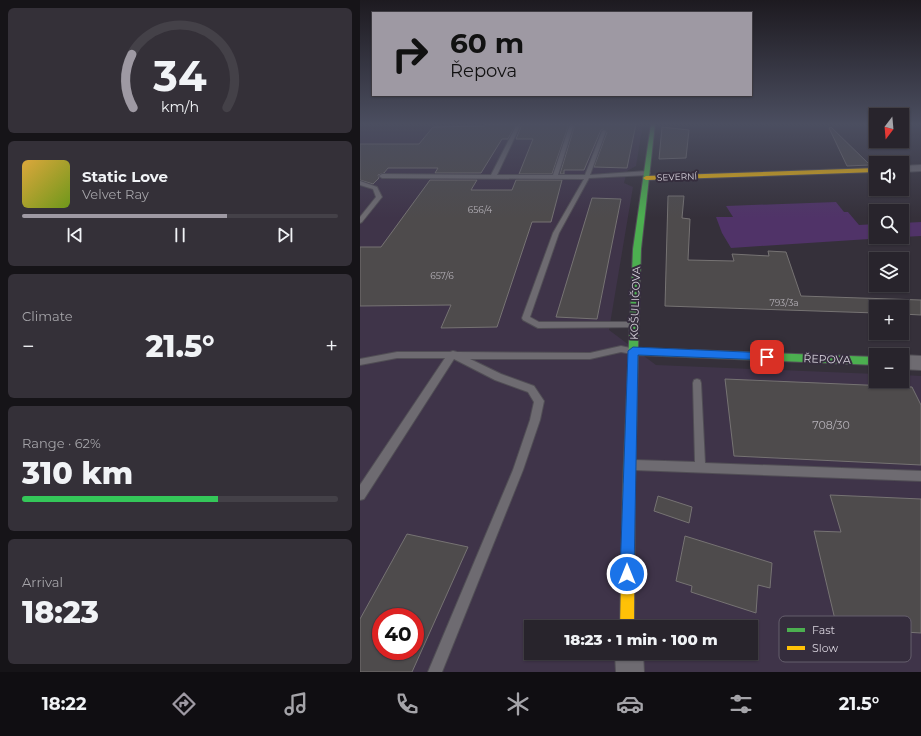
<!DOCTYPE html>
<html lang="en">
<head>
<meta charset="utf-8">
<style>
  :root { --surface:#28242c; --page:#343038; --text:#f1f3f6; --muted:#a5a4a9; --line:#444148; --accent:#9e99a3 }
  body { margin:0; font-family:Montserrat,sans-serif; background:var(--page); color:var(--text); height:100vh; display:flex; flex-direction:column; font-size:15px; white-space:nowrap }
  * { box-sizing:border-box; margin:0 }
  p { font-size:13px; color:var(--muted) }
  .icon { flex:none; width:22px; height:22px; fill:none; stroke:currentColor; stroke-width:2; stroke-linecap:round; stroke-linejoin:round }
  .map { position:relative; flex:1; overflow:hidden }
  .drawer { display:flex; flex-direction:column; gap:8px; padding:8px; background:#161418; width:360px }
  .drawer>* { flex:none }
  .guide { position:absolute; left:12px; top:12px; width:380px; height:84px; border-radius:0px; box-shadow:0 1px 3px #0004,0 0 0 1px var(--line); background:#9e99a3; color:#111; overflow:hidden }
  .needle { width:26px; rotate:196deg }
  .fabs { position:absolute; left:509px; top:108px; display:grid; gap:8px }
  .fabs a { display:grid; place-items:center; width:40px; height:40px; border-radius:0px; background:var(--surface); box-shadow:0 1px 3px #0004,0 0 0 1px var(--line); font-size:20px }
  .speed { position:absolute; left:12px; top:608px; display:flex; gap:8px; font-size:20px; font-weight:700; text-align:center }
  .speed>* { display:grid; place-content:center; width:52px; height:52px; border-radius:50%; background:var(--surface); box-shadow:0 1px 3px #0004,0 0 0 1px var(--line); line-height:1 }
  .speed .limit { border:6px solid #d22; background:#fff; color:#111 }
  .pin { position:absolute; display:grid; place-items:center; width:34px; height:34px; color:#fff; margin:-17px; border-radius:8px; box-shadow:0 2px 6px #0006 }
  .me { position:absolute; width:44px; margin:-22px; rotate:0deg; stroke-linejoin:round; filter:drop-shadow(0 0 3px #0008) }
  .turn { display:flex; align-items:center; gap:14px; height:84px; padding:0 12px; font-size:18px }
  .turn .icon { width:52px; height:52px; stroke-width:2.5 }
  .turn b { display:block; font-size:28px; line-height:34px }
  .big { font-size:30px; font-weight:800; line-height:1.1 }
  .drawer .widget { flex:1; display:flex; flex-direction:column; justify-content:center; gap:6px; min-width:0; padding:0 14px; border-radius:6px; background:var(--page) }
  .drawer .dial { align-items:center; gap:0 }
  .dial svg { height:104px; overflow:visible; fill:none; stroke:var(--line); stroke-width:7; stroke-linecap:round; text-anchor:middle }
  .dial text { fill:var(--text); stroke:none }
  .song { display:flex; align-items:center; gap:12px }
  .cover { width:48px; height:48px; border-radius:6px; background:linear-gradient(135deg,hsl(40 70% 55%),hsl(80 70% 35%)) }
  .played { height:4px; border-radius:2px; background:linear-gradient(90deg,var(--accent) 65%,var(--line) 65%) }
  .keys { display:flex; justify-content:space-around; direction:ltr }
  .heat { display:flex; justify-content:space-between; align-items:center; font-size:22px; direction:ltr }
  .charge { height:6px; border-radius:3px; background:linear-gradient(90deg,#34c759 62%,var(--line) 0) }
  .trip { position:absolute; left:164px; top:620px; width:234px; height:40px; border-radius:0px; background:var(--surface); box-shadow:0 1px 3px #0004,0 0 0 1px var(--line); font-weight:800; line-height:40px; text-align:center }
  .menu { display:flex; height:64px; justify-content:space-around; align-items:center; background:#100e12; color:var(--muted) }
  .menu .icon { width:28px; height:28px }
  .menu .on { color:var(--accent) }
  .menu b { font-size:18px; color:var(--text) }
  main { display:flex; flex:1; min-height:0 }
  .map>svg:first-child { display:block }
</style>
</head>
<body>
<main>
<section class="drawer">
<div class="widget dial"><svg viewBox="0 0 100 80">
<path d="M14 69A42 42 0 1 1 86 69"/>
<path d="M14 69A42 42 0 0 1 13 28" stroke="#9e99a3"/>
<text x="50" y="56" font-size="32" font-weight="700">34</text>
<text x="50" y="72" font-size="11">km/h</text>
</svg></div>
<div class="widget">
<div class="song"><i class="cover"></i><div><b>Static Love</b><p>Velvet Ray</p></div></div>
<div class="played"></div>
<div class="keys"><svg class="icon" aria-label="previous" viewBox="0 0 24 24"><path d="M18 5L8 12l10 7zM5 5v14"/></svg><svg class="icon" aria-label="pause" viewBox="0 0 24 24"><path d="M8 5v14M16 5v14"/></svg><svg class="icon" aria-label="next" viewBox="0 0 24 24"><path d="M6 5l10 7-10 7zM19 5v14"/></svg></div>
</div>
<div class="widget"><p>Climate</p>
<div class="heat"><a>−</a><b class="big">21.5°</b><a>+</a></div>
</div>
<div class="widget"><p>Range · 62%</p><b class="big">310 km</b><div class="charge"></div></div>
<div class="widget"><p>Arrival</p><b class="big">18:23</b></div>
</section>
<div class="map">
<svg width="561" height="672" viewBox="0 0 561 672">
  <rect width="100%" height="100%" fill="#35303a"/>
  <path fill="#3f3449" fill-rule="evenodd" d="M0,124H283L276,166L267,171L264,183L273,187L249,330L296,365L516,374V381H542V375L561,376V672H0ZM21,617H55V651H21ZM171,627H391V653H171Z"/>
  <path fill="#503368" d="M476,202L484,212H488L499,225L516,224V237H540L371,248L362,233L356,217H373L366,206Z
    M561,222V236L542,237V223Z"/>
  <path fill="#4e4b4c" stroke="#767373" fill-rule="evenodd" d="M126,124H156L148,139H142L121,173H75L78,168H28L24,173L18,175L19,178L13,184L0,180V144H59L73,127L125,126Z
    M162,124H209L192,174H159L173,139H156Z
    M215,124H276L267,168L234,167L247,132L243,129L241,130L224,170H204V174H200Z
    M302,127L329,130L326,158L299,159Z
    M471,127L510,165L487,166L469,128Z
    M70,180H117L111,190H152L156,180H202L191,222H172L137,327L81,328L91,305L0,306V247H21Z
    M308,196H324L322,218L330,219L328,260L374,261L372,254L409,256L408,251L426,252L441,296L561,300V315L542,314V307H516V313L305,306Z
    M232,198L261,199L237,319L196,317Z
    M365,379L552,387L561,405V465L374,456Z
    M470,495L561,499V633L477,628L454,531L481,532Z
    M298,496L332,507L329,523L294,511Z
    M47,534L108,547L52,672H0V619ZM21,617H55V651H21Z
    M325,536L412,563L410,588L398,585L396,613L331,592L332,586L316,581Z"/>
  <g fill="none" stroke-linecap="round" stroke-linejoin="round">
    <defs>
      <path id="lane" d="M157,124H161L137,175H193L210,124H214L198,175H225L242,131L244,130L246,131L230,175L287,171L290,173L287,175L229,178L199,233L170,317L179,322H273L276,323L277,325L276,327L178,328L163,320L162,318L193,233L224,179L22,178L19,176L22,174L131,175Z
        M0,181L17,187L22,197L2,222L0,223V217L16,197L13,189L0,185Z
        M261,346L275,349L276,351L275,353L272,354L261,352L230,359H110L141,374L174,386L184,401L180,420L163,470L82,672H68L153,470L170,420L174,402L168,392L135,380L94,359L4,499L0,500V485L85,358H37L0,365V359L37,352H90L93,351L97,352L230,353Z
        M337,379L340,380L341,383L345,463L561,471V481L274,470L270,469L269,465L270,461L274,460L335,462L333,383L334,380Z"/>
      <path id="street" d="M561,165V171L542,172V166Z
        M542,355L561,356V370L542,369Z
        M255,653H283L284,672H256Z"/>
      <path id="fast" d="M291,124H295L281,249L278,348L516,357V365L278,355L275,484L273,488L269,490L265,488L263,484L273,249Z"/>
      <path id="slow" d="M516,168V172L286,180L283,178L286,176Z
        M269,478L273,480L275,484L274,627H260L263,484L265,480Z"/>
    </defs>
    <use href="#lane" stroke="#514e55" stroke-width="2"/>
    <use href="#street" stroke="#514e55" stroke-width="2"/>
    <use href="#fast" stroke="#514e55" stroke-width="2"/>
    <use href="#slow" stroke="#514e55" stroke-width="2"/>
    <use href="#lane" fill="#6e6b71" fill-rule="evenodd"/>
    <use href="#street" fill="#6e6b71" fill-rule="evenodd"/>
    <use href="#fast" fill="#4caf50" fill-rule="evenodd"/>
    <use href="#slow" fill="#ffc107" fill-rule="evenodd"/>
  </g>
  <linearGradient id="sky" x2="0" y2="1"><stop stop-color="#1d1a20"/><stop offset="0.57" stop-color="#4b4e60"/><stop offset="1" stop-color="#4b4e60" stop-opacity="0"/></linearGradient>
  <rect width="561" height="218" fill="url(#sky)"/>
  <path fill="#1a73e8" stroke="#114b97" d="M273,347L407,353L410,354L412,357L410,359L407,360L278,355L274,574L272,579L267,581L262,579L260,574L268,351Z"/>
  <g text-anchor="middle" stroke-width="4" stroke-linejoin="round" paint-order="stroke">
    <g font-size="9" fill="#d6d1db" stroke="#352d3d">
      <text transform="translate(317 177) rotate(-2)" y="3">SEVERNÍ</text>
    </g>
    <g font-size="9" fill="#b4b0b7">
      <text x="120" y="213">656/4</text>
      <text x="82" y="279">657/6</text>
      <text x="424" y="306">793/3a</text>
    </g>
    <g font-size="11" fill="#d6d1db" stroke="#352d3d">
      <text transform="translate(275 303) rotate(-88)" y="4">KOŠULIČOVA</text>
      <text transform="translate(467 359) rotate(2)" y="4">ŘEPOVA</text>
    </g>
    <g font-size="11" fill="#b4b0b7">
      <text x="471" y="429">708/30</text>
    </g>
  </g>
  <rect x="419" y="616" width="132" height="46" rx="6" fill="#352d3d" stroke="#655e6c" stroke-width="1"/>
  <rect x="427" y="628" width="18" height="4" fill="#4caf50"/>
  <rect x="427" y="646" width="18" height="4" fill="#ffc107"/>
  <g font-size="11" fill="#d6d1db">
    <text x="452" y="634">Fast</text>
    <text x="452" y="652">Slow</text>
  </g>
</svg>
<div class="fabs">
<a><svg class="needle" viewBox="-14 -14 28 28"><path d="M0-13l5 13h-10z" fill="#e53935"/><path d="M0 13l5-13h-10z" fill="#a5a4a9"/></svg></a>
<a><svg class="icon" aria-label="sound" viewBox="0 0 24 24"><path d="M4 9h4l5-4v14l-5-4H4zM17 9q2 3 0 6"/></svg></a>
<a><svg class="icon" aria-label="search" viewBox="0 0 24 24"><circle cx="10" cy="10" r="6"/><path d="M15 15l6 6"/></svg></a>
<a><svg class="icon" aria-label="layers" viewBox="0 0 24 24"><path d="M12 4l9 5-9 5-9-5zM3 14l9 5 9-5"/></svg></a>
<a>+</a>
<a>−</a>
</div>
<div class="speed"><div class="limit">40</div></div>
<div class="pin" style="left:407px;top:357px;background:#d93025"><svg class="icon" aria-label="arrive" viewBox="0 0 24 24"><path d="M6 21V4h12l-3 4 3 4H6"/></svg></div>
<svg class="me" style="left:267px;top:574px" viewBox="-20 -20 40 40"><circle r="17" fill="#1a73e8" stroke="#fff" stroke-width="3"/><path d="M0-11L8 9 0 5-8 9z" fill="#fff"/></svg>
<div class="trip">18:23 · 1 min · 100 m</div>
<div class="guide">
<div class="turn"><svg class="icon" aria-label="right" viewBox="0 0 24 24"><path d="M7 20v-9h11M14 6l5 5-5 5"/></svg><div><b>60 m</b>Řepova</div></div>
</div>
</div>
</main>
<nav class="menu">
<b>18:22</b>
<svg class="icon on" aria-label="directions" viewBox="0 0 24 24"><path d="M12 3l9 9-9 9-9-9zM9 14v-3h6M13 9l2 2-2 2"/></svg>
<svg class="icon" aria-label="music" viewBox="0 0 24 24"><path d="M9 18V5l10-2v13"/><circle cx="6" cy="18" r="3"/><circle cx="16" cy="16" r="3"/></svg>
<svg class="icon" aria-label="phone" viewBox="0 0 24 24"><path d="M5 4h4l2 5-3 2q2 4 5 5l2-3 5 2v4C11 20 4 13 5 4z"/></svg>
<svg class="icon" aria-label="climate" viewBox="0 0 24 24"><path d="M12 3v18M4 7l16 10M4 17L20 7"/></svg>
<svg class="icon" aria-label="car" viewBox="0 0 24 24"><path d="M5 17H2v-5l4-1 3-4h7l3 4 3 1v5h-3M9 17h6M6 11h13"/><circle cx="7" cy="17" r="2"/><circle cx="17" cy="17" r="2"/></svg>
<svg class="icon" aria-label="filters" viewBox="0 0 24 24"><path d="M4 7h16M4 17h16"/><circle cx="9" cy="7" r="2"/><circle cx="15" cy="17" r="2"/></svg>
<b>21.5°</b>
</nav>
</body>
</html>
